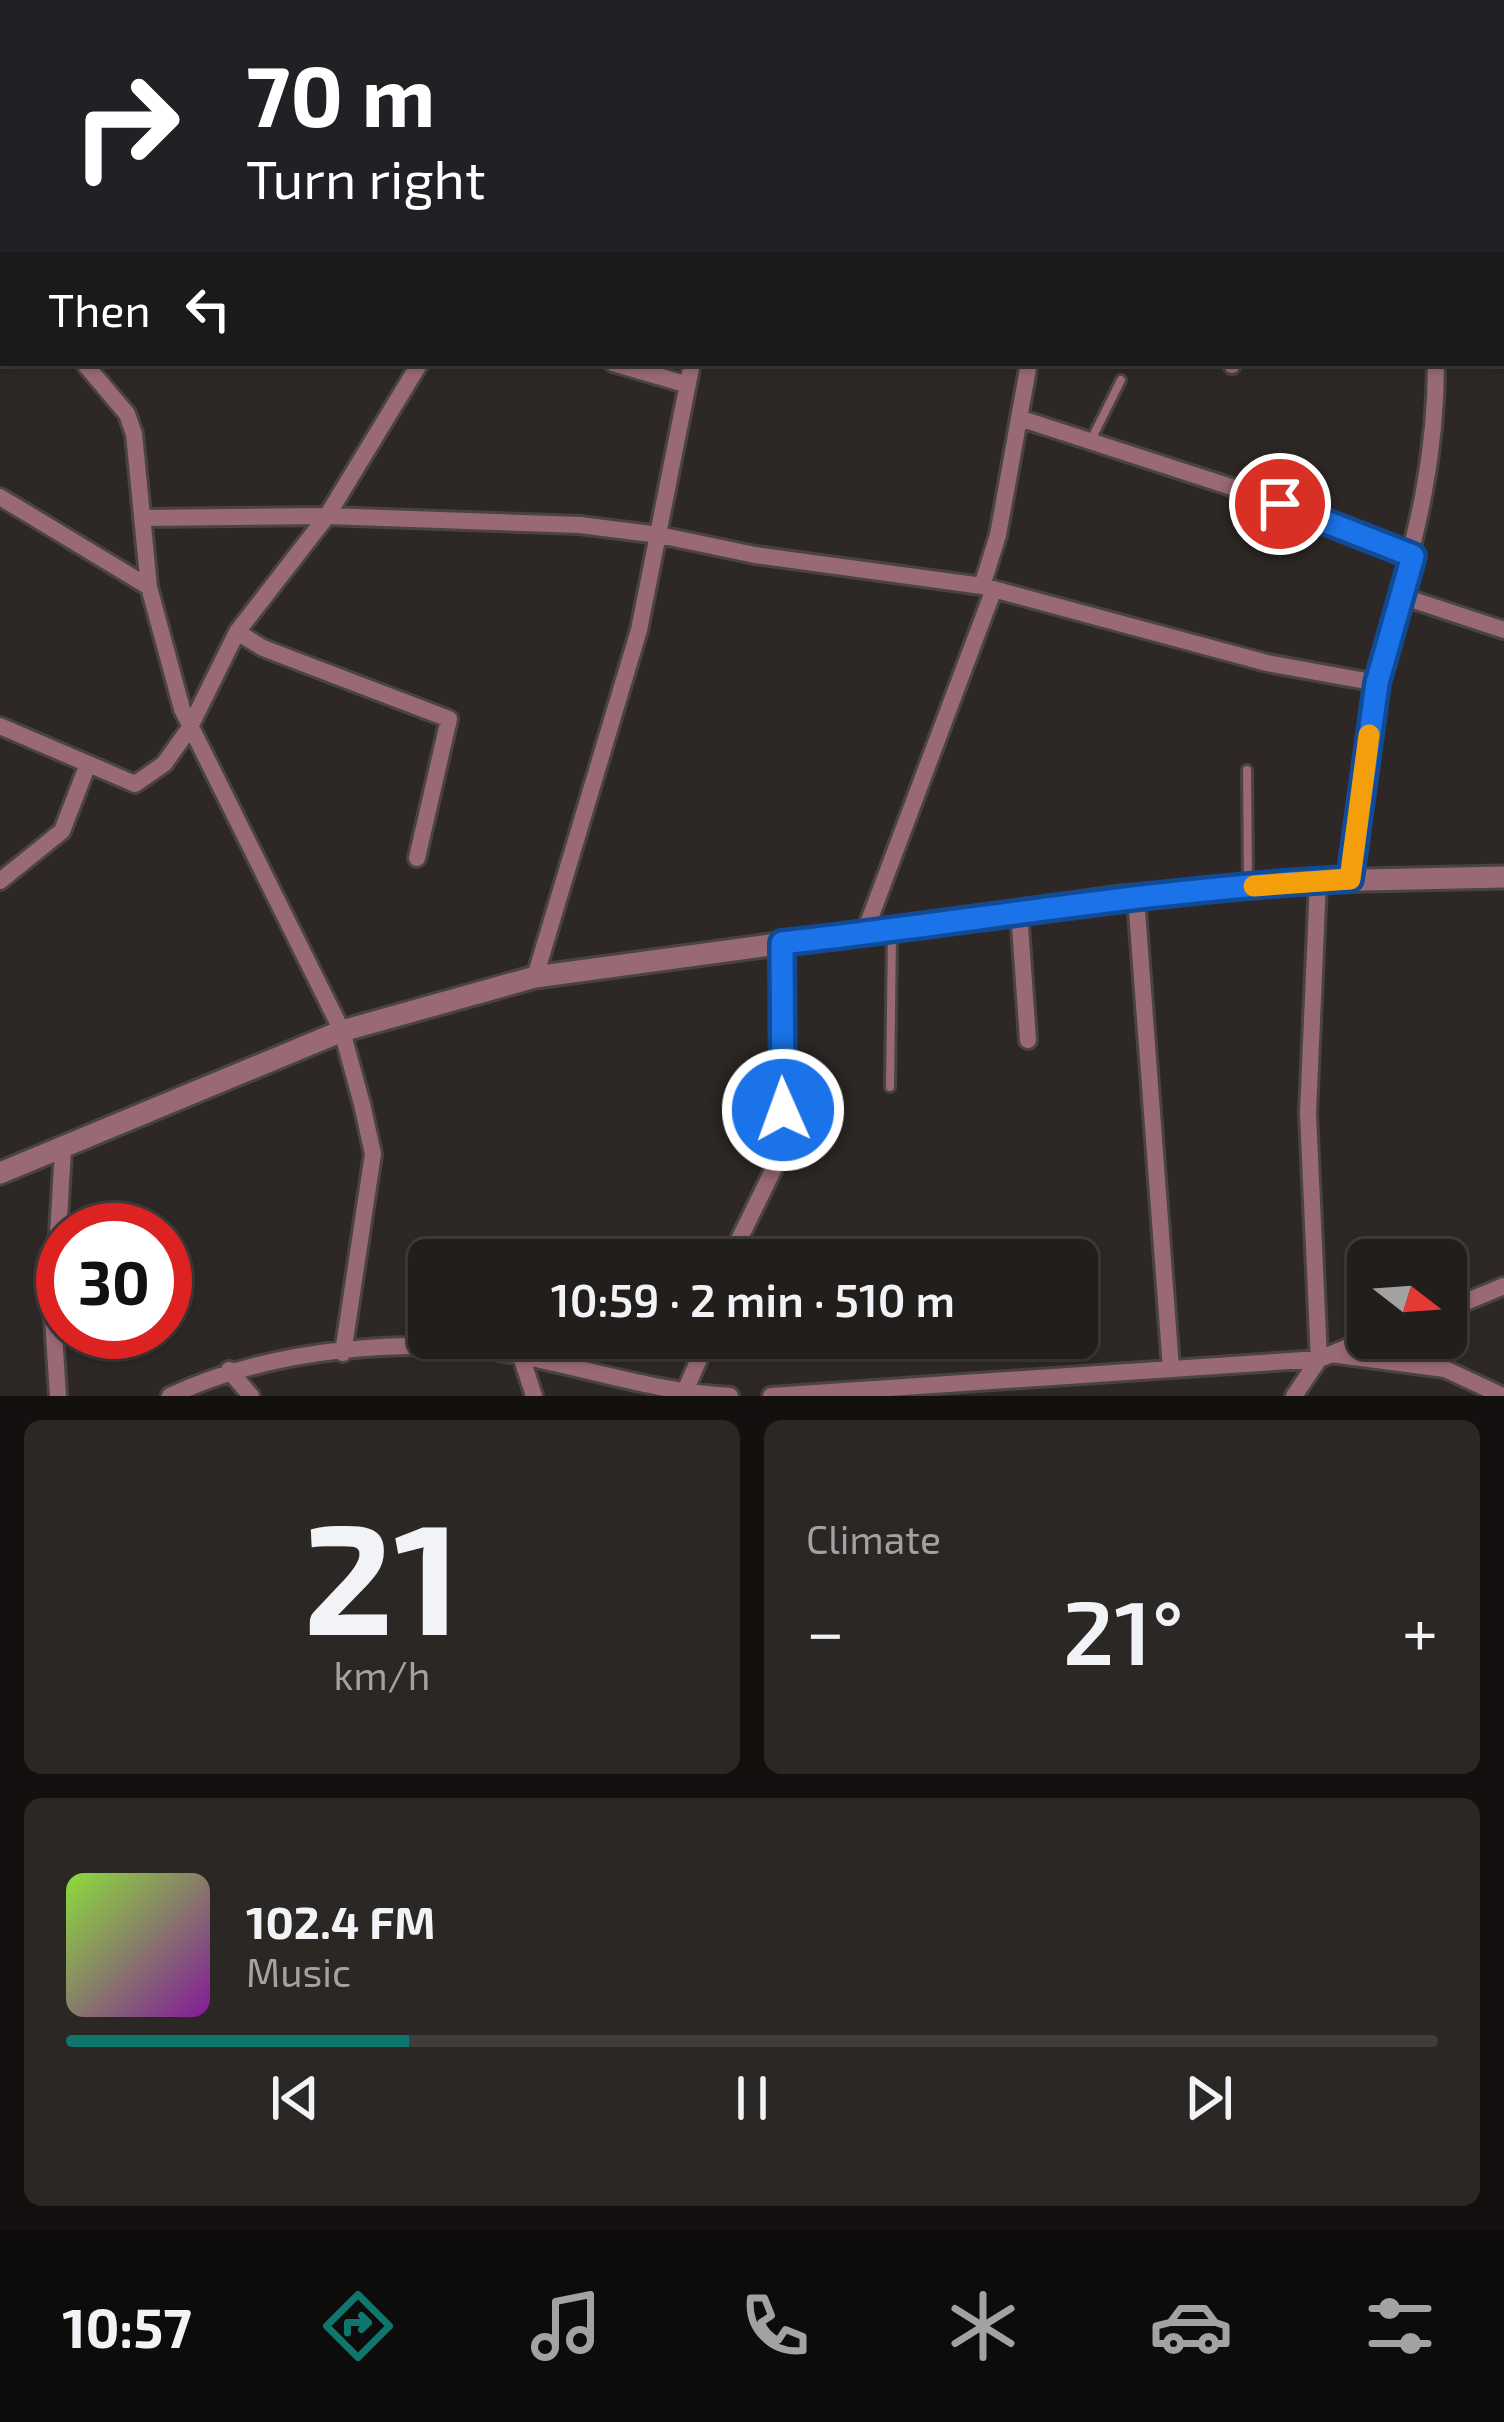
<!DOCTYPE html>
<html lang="en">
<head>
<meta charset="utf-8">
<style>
  :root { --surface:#221e1c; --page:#2a2725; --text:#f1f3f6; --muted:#a2a2a3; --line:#3f3c3b; --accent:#0f766e }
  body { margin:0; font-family:"Exo 2",sans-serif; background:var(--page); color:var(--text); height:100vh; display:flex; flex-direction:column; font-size:45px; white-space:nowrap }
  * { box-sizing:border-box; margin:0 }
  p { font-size:39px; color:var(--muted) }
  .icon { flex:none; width:66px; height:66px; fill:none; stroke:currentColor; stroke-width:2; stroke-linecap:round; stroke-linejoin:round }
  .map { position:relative; height:1396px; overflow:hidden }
  .details { display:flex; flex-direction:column; gap:24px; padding:24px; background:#13100f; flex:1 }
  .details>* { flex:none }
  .guide { position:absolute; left:0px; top:0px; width:1506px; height:366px; box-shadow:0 3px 9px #0004,0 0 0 3px var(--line); background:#202124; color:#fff; overflow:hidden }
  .needle { width:78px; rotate:107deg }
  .fabs { position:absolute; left:1347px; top:1239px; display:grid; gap:24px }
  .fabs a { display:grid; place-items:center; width:120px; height:120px; border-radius:18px; background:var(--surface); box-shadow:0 3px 9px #0004,0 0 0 3px var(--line); font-size:60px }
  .speed { position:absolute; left:36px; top:1203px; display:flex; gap:24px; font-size:60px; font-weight:700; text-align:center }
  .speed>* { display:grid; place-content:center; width:156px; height:156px; border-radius:50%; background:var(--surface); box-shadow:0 3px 9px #0004,0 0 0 3px var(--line); line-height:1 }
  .speed .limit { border:18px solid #d22; background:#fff; color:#111 }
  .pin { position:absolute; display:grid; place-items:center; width:102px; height:102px; color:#fff; margin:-51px; border:6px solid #fff; border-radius:50%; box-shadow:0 3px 12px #0007 }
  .me { position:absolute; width:132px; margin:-66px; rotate:358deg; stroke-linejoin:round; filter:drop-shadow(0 0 9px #0008) }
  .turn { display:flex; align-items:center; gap:42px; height:252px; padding:0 48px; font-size:54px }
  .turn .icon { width:156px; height:156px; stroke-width:2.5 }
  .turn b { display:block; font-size:84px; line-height:102px }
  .then { display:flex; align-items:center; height:114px; padding:0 48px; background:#0003; gap:24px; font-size:45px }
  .big { font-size:90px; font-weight:600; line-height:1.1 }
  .details .tile { flex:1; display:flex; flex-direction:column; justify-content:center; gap:18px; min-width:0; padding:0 42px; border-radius:18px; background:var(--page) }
  .details .dial { align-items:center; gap:0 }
  .dial b { font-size:156px; line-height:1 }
  .song { display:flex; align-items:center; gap:36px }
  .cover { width:144px; height:144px; border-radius:18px; background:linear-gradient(135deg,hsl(90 70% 55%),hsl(290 70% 35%)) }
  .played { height:12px; border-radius:6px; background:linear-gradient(90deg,var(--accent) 25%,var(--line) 25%) }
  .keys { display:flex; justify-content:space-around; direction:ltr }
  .heat { display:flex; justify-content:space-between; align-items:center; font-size:66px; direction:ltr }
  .details .tiles { flex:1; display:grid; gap:24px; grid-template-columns:1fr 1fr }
  .tile:last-child { grid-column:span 2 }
  .trip { position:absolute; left:408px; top:1239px; width:690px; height:120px; border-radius:18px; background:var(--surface); box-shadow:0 3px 9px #0004,0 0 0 3px var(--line); font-weight:600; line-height:120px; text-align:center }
  .tabs { display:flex; height:192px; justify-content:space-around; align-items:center; background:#0e0c0b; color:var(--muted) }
  .tabs .icon { width:84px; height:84px }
  .tabs .active { color:var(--accent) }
  .tabs b { font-size:54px; color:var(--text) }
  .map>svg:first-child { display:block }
</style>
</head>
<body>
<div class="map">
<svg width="1504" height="1396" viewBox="0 0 1504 1396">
  <rect width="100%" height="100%" fill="#2d2826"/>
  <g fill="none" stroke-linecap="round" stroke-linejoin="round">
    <defs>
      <path id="service" d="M1092,438L1121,380
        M1247,770L1248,883
        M890,1087L892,934"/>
      <path id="minor" d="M255,0L271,3
        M679,0L684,3
        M1225,0L1236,3
        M93,3V0
        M359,3L360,0
        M704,3L707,0
        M825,3L826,0
        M1108,3V0
        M1503,86H1504
        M84,363L127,414L134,434L149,587L182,709L342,1031L362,1104L373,1154L343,1353
        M613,363L685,384
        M1232,365V363
        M1019,418L1256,495L1413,556
        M0,497L149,587
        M142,518L327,516L580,525L659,535L755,555L982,586L1267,663L1377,683
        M982,586L998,535L1029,363
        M1401,596L1504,630
        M237,632L263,648L449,719L417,858
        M0,726L135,784L164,764L189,729L237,632L327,516L420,363
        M1350,879C1357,813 1363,744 1378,679C1406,565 1436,483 1436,363
        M0,881L62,831L88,764
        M1136,897L1171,1369
        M1019,911L1028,1040
        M864,934L994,589
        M535,977L639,630L692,363
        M729,1260L780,1156L782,942
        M1446,1310L1504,1286
        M1331,1354L1445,1369L1503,1396
        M521,1356L534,1396
        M229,1370L251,1396
        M58,1396L53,1319L63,1150
        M170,1396C269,1349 414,1334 522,1356C592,1370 658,1392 730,1396
        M683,1396L708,1338
        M771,1396L1319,1359L1371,1338
        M1294,1396L1319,1359L1308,1113L1318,881"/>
      <path id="tertiary" d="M0,1173L342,1031L535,977L1122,897L1318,881L1504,877"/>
    </defs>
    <use href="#service" stroke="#494442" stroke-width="14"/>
    <use href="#minor" stroke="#494442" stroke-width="22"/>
    <use href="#tertiary" stroke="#494442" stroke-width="27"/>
    <use href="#service" stroke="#996975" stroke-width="8"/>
    <use href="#minor" stroke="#996975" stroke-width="16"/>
    <use href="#tertiary" stroke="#996975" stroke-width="21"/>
  </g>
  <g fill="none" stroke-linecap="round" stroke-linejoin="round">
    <defs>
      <path id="route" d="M783,1110L782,943C971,922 1159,888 1350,879L1377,683L1413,556L1280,504"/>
    </defs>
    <use href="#route" stroke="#114b97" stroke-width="30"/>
    <use href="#route" stroke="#1a73e8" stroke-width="21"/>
    <path stroke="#f59e0b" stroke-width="21" d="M1254,886L1350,879L1369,735"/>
  </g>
</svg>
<div class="fabs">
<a><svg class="needle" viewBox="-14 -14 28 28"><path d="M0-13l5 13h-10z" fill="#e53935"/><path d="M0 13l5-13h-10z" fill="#a2a2a3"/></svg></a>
</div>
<div class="speed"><div class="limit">30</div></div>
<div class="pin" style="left:1280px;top:504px;background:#d93025"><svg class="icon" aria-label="arrive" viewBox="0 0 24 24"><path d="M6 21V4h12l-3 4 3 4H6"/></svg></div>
<svg class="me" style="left:783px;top:1110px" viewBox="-20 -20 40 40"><circle r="17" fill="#1a73e8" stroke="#fff" stroke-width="3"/><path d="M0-11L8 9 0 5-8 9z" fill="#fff"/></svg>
<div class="trip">10:59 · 2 min · 510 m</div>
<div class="guide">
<div class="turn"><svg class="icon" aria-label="right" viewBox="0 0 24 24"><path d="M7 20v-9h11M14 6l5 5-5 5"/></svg><div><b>70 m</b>Turn right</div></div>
<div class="then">Then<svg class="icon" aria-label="left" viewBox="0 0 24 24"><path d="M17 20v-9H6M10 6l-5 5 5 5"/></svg></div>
</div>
</div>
<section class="details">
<div class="tiles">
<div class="tile dial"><b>21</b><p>km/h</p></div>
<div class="tile"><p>Climate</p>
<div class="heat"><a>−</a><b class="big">21°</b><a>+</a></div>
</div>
<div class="tile">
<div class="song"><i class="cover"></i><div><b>102.4 FM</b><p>Music</p></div></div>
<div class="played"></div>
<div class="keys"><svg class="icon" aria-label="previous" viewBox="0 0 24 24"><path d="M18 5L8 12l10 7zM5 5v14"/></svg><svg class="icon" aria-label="pause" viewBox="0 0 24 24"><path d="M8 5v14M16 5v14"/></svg><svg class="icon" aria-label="next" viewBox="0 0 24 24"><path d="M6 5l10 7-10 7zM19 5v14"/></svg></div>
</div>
</div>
</section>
<nav class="tabs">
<b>10:57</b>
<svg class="icon active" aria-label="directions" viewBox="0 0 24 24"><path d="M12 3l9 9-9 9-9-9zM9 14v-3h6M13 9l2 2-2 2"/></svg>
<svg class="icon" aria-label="music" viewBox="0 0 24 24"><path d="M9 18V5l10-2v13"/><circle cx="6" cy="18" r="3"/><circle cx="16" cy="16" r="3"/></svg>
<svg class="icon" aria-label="phone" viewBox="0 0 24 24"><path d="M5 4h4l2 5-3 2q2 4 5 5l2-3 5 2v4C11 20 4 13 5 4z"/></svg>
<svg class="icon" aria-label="climate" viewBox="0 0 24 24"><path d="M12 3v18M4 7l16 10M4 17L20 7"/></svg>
<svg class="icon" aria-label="car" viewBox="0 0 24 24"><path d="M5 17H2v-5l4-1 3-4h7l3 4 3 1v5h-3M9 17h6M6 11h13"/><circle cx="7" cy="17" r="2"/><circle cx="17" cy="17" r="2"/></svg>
<svg class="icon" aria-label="filters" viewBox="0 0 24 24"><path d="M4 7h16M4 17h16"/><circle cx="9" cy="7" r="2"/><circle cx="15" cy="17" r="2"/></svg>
</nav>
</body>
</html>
